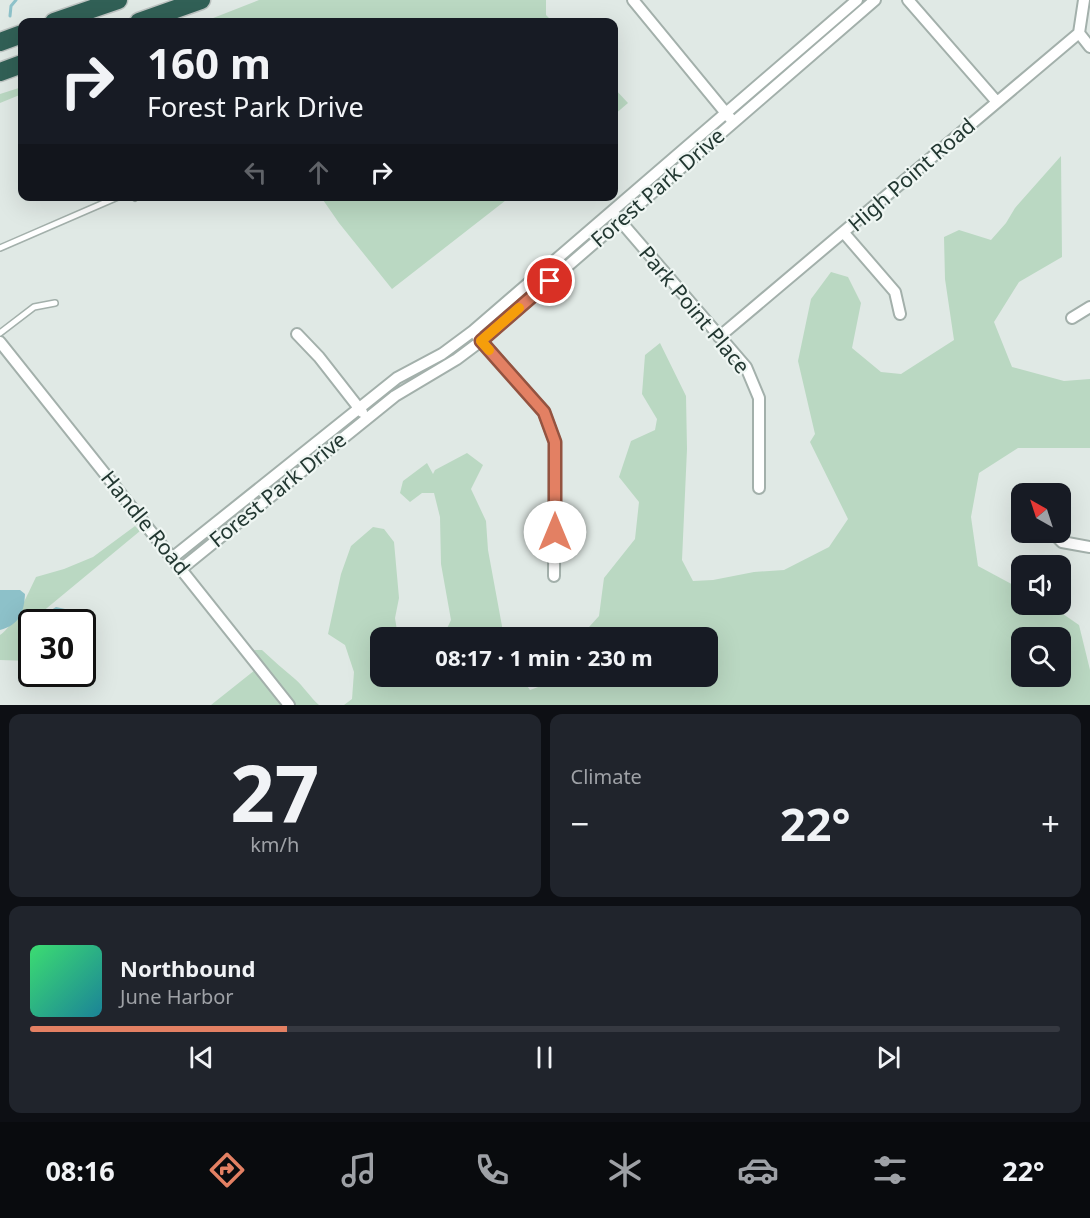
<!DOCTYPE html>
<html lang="en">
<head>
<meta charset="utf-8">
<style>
  :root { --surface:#171b24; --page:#20242c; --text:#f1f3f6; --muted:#9ea1a6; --line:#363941; --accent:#e38063 }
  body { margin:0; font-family:"Noto Sans",sans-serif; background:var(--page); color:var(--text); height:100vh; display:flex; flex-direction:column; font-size:22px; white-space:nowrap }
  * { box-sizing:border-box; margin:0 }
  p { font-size:20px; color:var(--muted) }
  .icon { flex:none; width:33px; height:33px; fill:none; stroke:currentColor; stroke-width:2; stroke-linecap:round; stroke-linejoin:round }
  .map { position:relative; height:705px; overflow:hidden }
  .sheet { display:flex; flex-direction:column; gap:9px; padding:9px; background:#0d0f14; flex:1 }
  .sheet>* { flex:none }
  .top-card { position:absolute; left:18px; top:18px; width:600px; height:183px; border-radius:12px; box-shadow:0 6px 24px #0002; background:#171b24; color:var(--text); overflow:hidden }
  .needle { width:39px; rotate:321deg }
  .tools { position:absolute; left:1011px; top:483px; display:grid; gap:12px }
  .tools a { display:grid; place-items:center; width:60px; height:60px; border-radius:12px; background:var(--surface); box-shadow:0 6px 24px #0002; font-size:30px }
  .speed { position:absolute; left:18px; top:609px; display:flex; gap:12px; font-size:30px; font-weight:700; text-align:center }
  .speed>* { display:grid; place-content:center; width:78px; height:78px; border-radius:50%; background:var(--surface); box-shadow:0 6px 24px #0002; line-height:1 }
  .speed .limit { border:3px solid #111; border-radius:9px; background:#fff; color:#111 }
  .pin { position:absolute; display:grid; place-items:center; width:51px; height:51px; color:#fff; margin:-26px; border:3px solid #fff; border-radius:50%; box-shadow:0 2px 6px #0007 }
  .me { position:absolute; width:66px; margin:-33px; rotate:0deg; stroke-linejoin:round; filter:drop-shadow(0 0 4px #0008) }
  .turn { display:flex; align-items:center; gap:21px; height:126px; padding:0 30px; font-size:27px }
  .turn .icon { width:78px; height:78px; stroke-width:2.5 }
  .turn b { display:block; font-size:42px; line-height:51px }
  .lanes { display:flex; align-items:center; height:57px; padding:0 30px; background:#0003; justify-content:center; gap:30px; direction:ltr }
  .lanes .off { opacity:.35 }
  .big { font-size:45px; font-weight:700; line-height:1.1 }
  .sheet .card { flex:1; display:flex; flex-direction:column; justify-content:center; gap:9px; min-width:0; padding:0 21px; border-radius:12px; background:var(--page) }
  .sheet .dial { align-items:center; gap:0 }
  .dial b { font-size:78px; line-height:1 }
  .song { display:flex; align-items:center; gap:18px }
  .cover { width:72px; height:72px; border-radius:9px; background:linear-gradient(135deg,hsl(140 70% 55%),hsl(190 70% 35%)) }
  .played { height:6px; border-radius:3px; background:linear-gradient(90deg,var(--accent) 25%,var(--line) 25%) }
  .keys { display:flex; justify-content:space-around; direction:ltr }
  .heat { display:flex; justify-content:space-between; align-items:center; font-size:33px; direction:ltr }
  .sheet .tiles { flex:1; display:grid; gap:9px; grid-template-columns:1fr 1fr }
  .card:last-child { grid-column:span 2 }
  .trip { position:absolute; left:370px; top:627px; width:348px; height:60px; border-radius:12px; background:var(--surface); box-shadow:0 6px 24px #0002; font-weight:700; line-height:60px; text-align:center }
  .menu { display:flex; height:96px; justify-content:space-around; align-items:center; background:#090b0e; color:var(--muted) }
  .menu .icon { width:42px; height:42px }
  .menu .selected { color:var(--accent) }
  .menu b { font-size:27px; color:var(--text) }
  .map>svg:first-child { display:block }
</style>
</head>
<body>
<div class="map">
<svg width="1090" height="705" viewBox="0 0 1090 705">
  <rect width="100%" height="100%" fill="#e0e9e5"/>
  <path fill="#bad8c2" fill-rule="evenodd" d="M259,0H546V15L553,22H203Z
    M22,87V94L0,103V94Z
    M614,88L628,103L614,115Z
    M1061,156L1062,257L1019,282L994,322L1012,367L1064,381L1090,379V448H1018L979,473L971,517L978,566L1021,589L1022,604L1050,605L1079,625L1090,670V705H344L352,699L354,672L345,645L328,634L341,574L351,546L373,527L384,529L394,542L399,598L395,618L398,637L381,638V676L521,677L530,690L552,682L555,677L708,676V638L580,637L599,616L604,578L635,539L639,502L619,477L631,441L655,430L657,419L642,394L645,355L660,343L686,396L687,449L682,560L693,581L713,580L754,572L784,570L829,547L848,519L810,442L815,434L798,361L811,299L831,272L848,277L861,303L852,348L881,372L901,374L954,340L945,279L944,237L959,230L991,240L1006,223L1015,208ZM1022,638H1060V676H1022Z
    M321,197H510L392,289L339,223Z
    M467,453L483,465L471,489L486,521L488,550L504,637H443L451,620L441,564L440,517L434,493H422L410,502L400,493L403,481L427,463L433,474L435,470Z
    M135,526L140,531L18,632L31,649V661L0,660V635C15,625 28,593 36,577L64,569L93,557Z
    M254,650H262C273,660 284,670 295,679C304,687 310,697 319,705H295L271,677Z
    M255,670L282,705H211Z"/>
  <path fill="#8dc1c9" d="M0,590H20L25,594C24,613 19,625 0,630Z
    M56,607L65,609L79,622H32Z"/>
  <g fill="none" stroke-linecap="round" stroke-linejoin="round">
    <path stroke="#8dc1c9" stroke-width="3" d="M10,16L11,6L16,0"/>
    <defs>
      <path id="lane" d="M133,196L135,198
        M0,248L120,196
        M0,333L34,307L55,303"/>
      <path id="street" d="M633,0L730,118
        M908,0L997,102
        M1079,33L1090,47
        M616,216L746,367L759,398V488
        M844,233L895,292L900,314
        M1072,318L1090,307
        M297,334L319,357L362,412
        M477,336L544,412L555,442L554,576
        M719,337L1079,33L1084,0
        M0,342L289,705
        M1052,532L1062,542L1090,547
        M172,558L397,378L442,354L473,331L857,0
        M181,569L395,396L457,359L481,341L875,0"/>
      <path id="highway" d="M54,22L118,0
        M139,22L201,0
        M0,42L22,34
        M0,72L22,64"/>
    </defs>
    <use href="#lane" stroke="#a3b0ab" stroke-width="8"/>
    <use href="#street" stroke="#a3b0ab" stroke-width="14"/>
    <use href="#highway" stroke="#bdc3c1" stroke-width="21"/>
    <use href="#lane" stroke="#fff" stroke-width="5"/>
    <use href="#street" stroke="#fff" stroke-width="10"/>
    <use href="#highway" stroke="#316056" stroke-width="18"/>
  </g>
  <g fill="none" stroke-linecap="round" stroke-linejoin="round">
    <defs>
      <path id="route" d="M550,281L481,341L544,412L555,442V532"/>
    </defs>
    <use href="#route" stroke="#945340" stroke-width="15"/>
    <use href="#route" stroke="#e38063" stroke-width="10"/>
    <path stroke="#f59e0b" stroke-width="10" d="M489,350L481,341L519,308"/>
  </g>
  <g text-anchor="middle" stroke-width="4.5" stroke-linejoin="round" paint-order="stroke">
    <g font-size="21" fill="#223731" stroke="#eff6f3">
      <text transform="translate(912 175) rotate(-41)" y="7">High Point Road</text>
      <text transform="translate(658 188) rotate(-41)" y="7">Forest Park Drive</text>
      <text transform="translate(694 310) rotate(50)" y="7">Park Point Place</text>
      <text transform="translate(278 490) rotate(-39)" y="7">Forest Park Drive</text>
      <text transform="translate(145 523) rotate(51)" y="7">Handle Road</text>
    </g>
  </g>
</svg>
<div class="tools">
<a><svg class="needle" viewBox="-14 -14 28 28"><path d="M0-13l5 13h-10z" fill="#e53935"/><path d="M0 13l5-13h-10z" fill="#9ea1a6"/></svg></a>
<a><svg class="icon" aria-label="sound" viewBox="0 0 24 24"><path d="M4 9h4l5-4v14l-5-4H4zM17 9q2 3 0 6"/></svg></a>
<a><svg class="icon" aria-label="search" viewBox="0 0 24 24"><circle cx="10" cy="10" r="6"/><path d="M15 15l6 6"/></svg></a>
</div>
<div class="speed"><div class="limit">30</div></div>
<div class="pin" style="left:550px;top:281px;background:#d93025"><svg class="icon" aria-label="arrive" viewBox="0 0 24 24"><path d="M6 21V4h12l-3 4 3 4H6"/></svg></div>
<svg class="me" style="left:555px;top:532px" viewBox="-20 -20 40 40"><circle r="19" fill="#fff"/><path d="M0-13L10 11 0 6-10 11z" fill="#e38063"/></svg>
<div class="trip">08:17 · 1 min · 230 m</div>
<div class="top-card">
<div class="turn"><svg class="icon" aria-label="right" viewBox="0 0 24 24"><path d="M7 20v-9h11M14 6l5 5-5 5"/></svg><div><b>160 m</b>Forest Park Drive</div></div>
<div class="lanes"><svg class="icon off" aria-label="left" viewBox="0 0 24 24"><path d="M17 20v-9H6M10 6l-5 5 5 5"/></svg><svg class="icon off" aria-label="ahead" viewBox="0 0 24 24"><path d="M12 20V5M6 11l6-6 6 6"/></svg><svg class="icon" aria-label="right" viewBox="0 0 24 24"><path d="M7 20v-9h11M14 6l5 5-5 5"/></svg></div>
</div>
</div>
<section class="sheet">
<div class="tiles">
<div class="card dial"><b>27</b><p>km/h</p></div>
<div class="card"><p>Climate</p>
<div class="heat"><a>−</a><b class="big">22°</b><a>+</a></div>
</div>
<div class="card">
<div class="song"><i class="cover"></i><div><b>Northbound</b><p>June Harbor</p></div></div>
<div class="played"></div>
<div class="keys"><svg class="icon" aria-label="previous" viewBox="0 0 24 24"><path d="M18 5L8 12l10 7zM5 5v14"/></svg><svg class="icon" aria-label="pause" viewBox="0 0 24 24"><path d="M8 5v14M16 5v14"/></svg><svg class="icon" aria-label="next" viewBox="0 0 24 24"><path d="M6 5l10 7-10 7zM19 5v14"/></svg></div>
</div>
</div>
</section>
<nav class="menu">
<b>08:16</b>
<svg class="icon selected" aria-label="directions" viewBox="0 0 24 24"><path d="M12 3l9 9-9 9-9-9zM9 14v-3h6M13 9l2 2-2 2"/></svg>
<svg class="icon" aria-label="music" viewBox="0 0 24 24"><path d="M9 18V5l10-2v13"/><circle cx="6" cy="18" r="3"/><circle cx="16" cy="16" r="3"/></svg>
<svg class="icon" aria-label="phone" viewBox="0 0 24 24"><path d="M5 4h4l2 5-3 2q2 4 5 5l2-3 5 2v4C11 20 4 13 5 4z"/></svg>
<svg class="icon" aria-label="climate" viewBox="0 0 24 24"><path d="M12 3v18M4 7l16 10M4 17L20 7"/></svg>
<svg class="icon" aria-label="car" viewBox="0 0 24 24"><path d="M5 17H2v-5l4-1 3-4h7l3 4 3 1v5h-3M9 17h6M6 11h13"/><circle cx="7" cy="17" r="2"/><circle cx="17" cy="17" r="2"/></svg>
<svg class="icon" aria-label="filters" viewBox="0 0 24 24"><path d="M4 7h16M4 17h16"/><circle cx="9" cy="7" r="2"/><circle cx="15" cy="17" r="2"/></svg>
<b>22°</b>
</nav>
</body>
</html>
